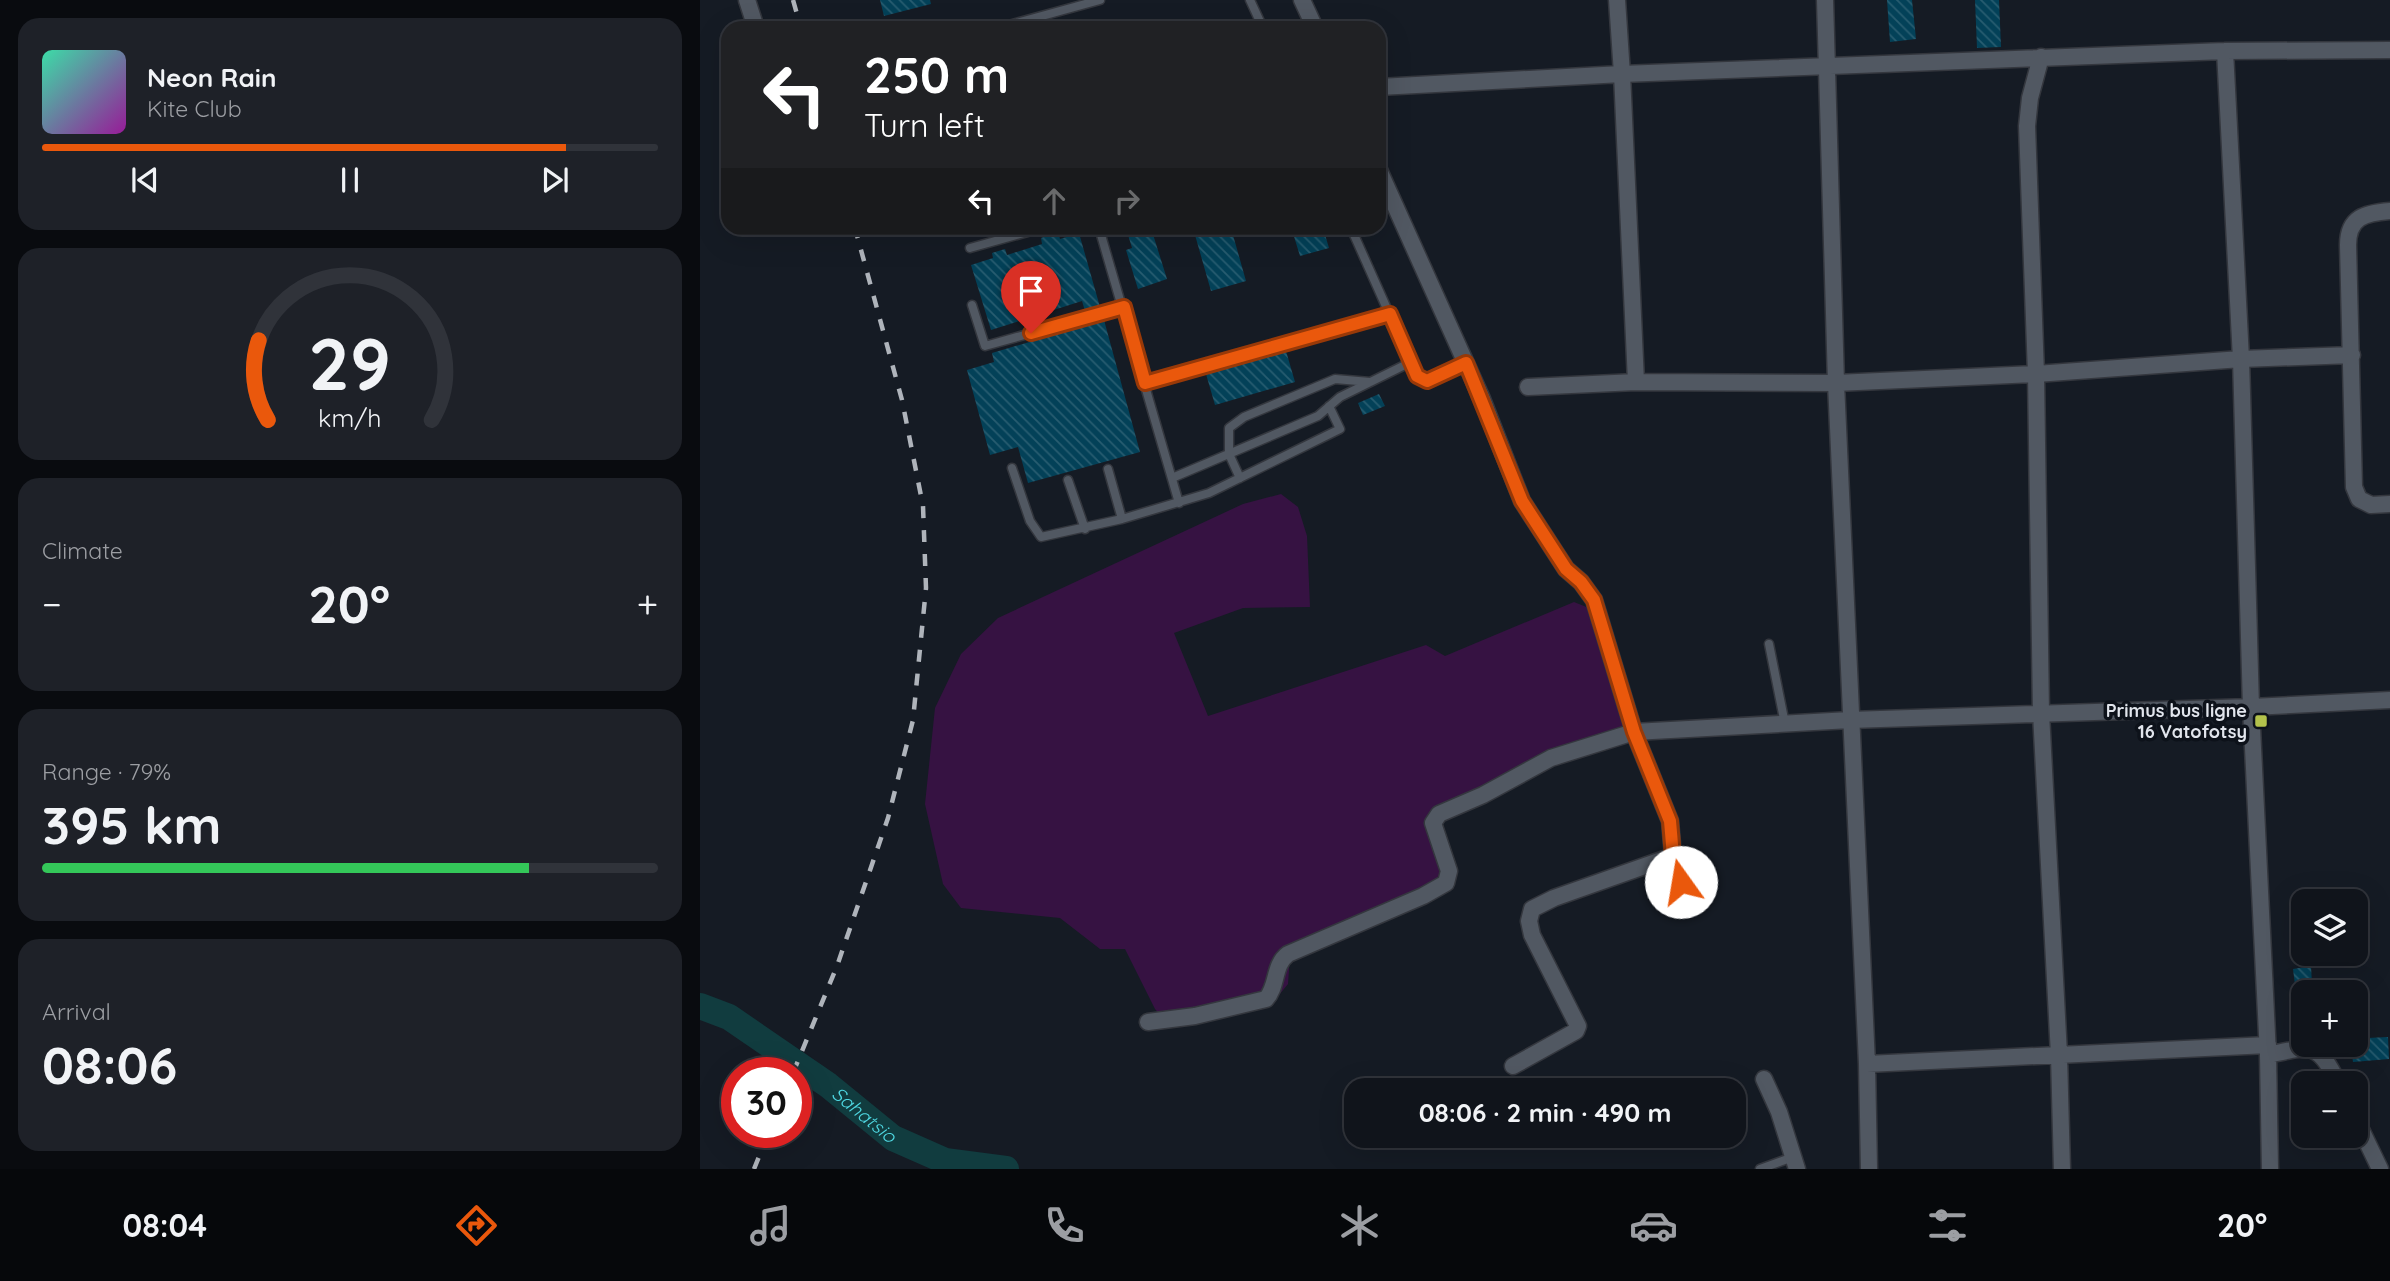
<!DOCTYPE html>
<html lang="en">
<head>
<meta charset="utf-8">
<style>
  :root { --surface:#10141b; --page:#1e2128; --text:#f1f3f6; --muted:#9c9ea3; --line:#30333a; --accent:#ea580c }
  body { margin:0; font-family:Quicksand,sans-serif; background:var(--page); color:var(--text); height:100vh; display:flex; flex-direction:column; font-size:26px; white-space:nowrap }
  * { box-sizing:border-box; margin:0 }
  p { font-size:23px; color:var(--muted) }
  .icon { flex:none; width:38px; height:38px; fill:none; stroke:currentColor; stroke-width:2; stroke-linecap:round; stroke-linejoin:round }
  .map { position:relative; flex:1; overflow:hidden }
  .side { display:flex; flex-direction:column; gap:18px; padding:18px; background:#090b0f; width:700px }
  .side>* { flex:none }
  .hud { position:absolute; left:21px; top:21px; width:665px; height:214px; border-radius:21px; box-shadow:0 7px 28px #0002,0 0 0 2px var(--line); background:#202124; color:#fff; overflow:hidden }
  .controls { position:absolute; left:1591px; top:889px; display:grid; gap:14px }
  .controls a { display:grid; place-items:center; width:77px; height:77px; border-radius:14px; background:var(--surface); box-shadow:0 7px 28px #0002,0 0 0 2px var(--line); font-size:35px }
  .speed { position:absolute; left:21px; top:1057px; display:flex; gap:14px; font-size:35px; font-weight:700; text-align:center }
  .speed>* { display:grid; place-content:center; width:91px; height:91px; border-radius:50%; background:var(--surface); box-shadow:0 7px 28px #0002,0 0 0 2px var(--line); line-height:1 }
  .speed .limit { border:10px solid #d22; background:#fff; color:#111 }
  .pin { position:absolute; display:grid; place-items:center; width:60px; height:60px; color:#fff; margin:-72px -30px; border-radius:50% 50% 50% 0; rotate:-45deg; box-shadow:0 0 7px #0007 }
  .pin .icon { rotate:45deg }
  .me { position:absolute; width:77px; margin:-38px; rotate:347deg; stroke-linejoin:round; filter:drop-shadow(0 0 5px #0008) }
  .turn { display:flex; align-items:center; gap:24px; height:147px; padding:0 28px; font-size:32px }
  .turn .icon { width:91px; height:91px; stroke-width:2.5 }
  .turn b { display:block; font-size:49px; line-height:60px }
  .lanes { display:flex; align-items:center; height:66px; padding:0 28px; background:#0003; justify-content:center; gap:35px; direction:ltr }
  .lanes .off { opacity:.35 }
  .big { font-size:52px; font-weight:800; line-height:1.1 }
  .side .widget { flex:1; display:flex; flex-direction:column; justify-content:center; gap:10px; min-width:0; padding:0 24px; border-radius:21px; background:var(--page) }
  .side .dial { align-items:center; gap:0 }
  .dial svg { height:182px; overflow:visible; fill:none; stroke:var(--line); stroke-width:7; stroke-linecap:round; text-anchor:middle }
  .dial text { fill:var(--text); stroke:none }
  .song { display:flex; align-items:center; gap:21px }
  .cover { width:84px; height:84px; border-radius:10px; background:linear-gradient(135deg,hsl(160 70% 55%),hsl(300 70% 35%)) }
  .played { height:7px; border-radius:4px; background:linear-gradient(90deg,var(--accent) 85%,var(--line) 85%) }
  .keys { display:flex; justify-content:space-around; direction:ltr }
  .heat { display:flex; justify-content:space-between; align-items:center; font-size:38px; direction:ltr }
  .charge { height:10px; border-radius:5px; background:linear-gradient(90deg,#34c759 79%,var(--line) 0) }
  .trip { position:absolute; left:644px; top:1078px; width:402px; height:70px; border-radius:21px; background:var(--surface); box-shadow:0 7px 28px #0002,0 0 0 2px var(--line); font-weight:800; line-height:70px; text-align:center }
  .tab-bar { display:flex; height:112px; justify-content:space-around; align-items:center; background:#06080b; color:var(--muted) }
  .tab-bar .icon { width:49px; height:49px }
  .tab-bar .on { color:var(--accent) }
  .tab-bar b { font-size:32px; color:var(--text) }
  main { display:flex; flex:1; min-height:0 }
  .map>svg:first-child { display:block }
</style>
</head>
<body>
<main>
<section class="side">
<div class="widget">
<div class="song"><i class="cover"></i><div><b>Neon Rain</b><p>Kite Club</p></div></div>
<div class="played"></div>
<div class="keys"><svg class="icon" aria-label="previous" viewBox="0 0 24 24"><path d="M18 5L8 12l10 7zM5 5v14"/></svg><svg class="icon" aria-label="pause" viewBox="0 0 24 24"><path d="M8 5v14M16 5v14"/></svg><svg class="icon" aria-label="next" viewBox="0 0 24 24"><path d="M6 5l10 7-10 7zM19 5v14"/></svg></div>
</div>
<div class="widget dial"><svg viewBox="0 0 100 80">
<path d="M14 69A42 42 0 1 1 86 69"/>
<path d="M14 69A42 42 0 0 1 10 34" stroke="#ea580c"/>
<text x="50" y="56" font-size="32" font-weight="700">29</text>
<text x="50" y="72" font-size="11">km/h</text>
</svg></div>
<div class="widget"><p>Climate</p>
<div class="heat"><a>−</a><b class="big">20°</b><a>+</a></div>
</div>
<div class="widget"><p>Range · 79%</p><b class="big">395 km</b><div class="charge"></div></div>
<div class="widget"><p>Arrival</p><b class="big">08:06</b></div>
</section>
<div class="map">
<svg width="1690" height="1169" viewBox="0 0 1690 1169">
  <defs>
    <pattern id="building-back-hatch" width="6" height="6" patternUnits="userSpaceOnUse" patternTransform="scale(1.75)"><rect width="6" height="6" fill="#034158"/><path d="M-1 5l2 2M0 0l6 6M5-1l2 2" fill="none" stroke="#275c70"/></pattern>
  </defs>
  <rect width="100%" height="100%" fill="#151b24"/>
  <path fill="#361242" d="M581,494L598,507L607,536L610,607L543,608L474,633L508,716L726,645L745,656L874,602L889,608L933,734L737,813L756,874L590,956L588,984L579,995L462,1017L455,1009L425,949H400L360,918L261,908L243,884L225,804L235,708L261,654L298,618L543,504Z"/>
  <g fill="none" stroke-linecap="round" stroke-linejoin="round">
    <path stroke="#113c3f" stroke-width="26" id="s1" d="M0,1006L29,1017L128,1085L193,1138L245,1161L306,1169"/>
  </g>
  <path fill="url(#building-back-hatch)" d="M180,0H230L231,4L184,16Z
    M1187,0H1212L1216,39L1190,42Z
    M1275,0H1299L1301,47L1277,48Z
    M426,228H451L467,279L438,289L426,250L432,248Z
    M493,228H531L546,281L511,291Z
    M600,228H623L629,248L600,256L592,230Z
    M358,232L360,239L379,233L400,307L385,311L382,301L291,330L271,265L293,258L292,253L305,249L307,255L342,244L341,238Z
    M404,320L440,452L328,483L318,447L290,455L267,370L294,362L292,353Z
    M586,351L595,382L515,405L506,374Z
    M679,394L685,406L663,415L658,403Z
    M1611,966L1612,984L1595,985L1593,969Z
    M1688,1037L1689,1059L1653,1062L1651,1048L1666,1046L1667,1038Z"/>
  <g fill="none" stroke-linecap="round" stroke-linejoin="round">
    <defs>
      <path id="lane" d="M550,0L563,28
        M298,28L400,0
        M399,228L479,503
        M651,228L717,376L727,381L766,363
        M270,248L342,228
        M272,305L285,346L424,307
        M445,383L690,314
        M312,468L330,521L341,537L422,519L509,493L640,429L629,406
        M408,469L422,519
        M472,478L618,416L640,397L711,362
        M540,478L529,454V428L544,417L635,379L670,382
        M368,480L385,529
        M1069,644L1085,724
        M1060,1169L1093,1157"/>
      <path id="street" d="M47,0L56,28
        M602,0L615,28
        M917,0L922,74L936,382
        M1125,0L1136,383L1167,1064L1169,1169
        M1525,51L1541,359L1551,707L1568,1055L1570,1169
        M1341,57L1330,98L1327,126L1336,374L1341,713L1359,1055L1362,1169
        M679,87L922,74L1525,51L1690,50
        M679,170L782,399L822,501L866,569L881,582L894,600L934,732L970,821L973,856L854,898L832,909L829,921L832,935L878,1026L876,1031L813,1066
        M1690,211C1665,213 1648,217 1648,245L1654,487L1659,499L1671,505L1690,504
        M828,387L936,382L1136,383L1336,374L1541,359L1652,355
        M973,856L988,909
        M448,1022L495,1016L566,999C578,986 573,965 588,954L723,896L746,883L749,871L733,823L739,814L783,795L851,758L934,732L1150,720L1551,707L1690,700
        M1568,1055C1610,1046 1618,1041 1638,1083
        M1167,1064L1568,1045
        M1064,1079L1079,1112L1097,1169
        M1656,1119L1680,1169"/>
    </defs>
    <use href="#lane" stroke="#34373e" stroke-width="11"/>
    <use href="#street" stroke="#34373e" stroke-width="19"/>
    <use href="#lane" stroke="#515862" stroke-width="8"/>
    <use href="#street" stroke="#515862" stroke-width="16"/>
    <path stroke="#afb4bb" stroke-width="4.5" stroke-dasharray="12 12" stroke-linecap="butt" d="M93,0L101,28
      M93,1073L137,966L188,818L213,720L226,588L223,506L202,400L155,228
      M54,1169L69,1132"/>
  </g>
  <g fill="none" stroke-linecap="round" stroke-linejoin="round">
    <defs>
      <path id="route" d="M331,333L424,307L445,383L690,314L717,376L727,381L766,363L822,501L866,569L881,582L894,600L934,732L970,821L973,856L981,882"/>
    </defs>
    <use href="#route" stroke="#983908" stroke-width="18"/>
    <use href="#route" stroke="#ea580c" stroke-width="12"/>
  </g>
  <rect fill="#b3c24b" stroke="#0d121a" stroke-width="2.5" x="1554" y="714" width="14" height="14" rx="3.5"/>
  <g text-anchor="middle" stroke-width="7" stroke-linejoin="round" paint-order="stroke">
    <g font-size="18" font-weight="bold" fill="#e1e5ec" stroke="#0d121a" text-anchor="end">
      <text x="1547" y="717">Primus bus ligne<tspan x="1547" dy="21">16 Vatofotsy</tspan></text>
    </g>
    <g font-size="19" font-style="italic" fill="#4ed6e0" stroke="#0d121a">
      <text dy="7" stroke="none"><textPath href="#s1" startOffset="198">Sahatsio</textPath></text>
    </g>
  </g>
</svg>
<div class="controls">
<a><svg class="icon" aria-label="layers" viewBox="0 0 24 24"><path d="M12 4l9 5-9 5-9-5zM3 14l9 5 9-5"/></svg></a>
<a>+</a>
<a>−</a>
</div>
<div class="speed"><div class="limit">30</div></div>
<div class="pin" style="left:331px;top:333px;background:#d93025"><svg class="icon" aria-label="arrive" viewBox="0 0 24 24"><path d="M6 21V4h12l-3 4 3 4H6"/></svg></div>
<svg class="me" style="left:981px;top:882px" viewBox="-20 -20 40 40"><circle r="19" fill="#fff"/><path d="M0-13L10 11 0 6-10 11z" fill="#ea580c"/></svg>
<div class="trip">08:06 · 2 min · 490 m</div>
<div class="hud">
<div class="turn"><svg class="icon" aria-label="left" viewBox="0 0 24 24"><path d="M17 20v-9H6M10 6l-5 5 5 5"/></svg><div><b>250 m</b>Turn left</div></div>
<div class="lanes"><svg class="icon" aria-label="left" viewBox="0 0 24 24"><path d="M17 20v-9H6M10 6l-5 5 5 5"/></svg><svg class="icon off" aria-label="ahead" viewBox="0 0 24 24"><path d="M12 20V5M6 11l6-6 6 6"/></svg><svg class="icon off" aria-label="right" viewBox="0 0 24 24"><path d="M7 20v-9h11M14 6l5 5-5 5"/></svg></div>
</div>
</div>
</main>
<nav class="tab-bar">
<b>08:04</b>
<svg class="icon on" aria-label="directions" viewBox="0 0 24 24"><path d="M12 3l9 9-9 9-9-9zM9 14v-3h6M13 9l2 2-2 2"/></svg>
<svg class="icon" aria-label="music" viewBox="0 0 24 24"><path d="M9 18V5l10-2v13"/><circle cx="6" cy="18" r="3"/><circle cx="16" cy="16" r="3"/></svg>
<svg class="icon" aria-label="phone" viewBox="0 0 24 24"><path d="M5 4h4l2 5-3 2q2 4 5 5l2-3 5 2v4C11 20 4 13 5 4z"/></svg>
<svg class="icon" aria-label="climate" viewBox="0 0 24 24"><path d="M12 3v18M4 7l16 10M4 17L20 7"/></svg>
<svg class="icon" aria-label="car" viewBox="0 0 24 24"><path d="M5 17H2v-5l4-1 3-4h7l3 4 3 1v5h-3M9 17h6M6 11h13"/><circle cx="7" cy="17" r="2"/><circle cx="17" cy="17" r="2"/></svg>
<svg class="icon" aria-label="filters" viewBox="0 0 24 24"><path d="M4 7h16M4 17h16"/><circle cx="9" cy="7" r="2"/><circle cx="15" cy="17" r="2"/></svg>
<b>20°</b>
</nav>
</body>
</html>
